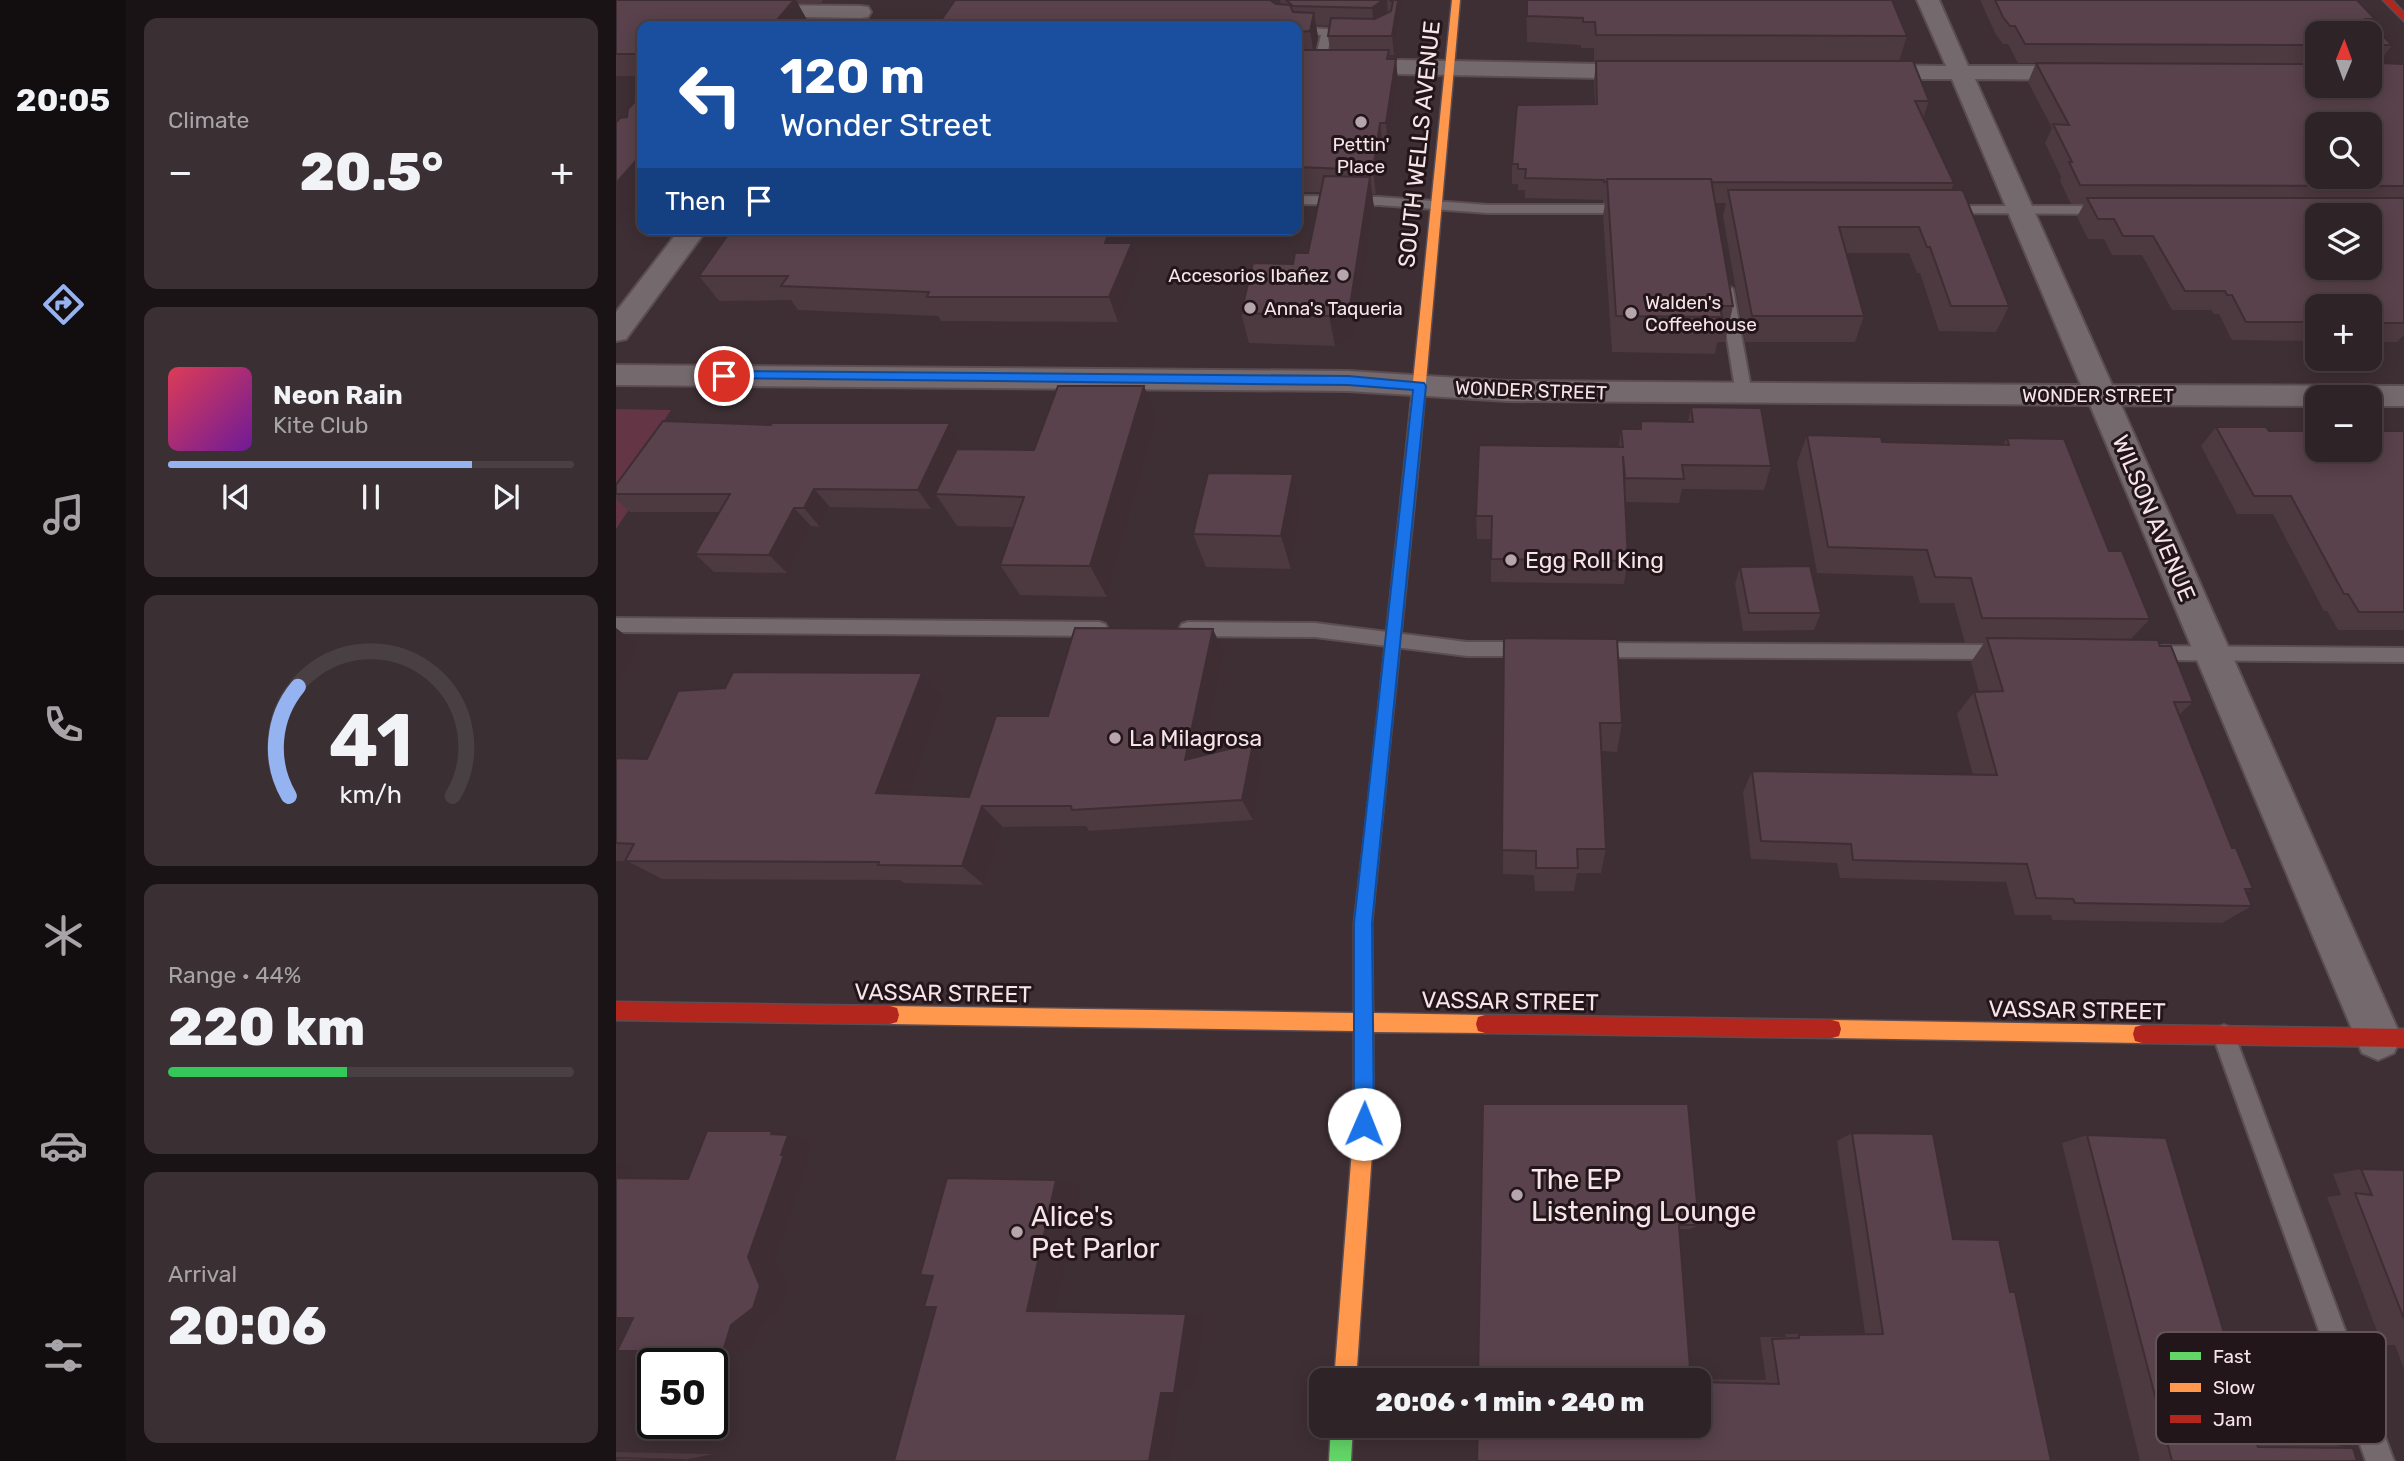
<!DOCTYPE html>
<html lang="en">
<head>
<meta charset="utf-8">
<style>
  :root { --surface:#2e2327; --page:#3a2f33; --text:#f1f3f6; --muted:#a7a4a7; --line:#494044; --accent:#95b2f1 }
  body { margin:0; font-family:Rubik,sans-serif; background:var(--page); color:var(--text); height:100vh; display:flex; flex-direction:column; font-size:26px; white-space:nowrap }
  * { box-sizing:border-box; margin:0 }
  p { font-size:23px; color:var(--muted) }
  .icon { flex:none; width:38px; height:38px; fill:none; stroke:currentColor; stroke-width:2; stroke-linecap:round; stroke-linejoin:round }
  .map { position:relative; flex:1; overflow:hidden }
  .details { display:flex; flex-direction:column; gap:18px; padding:18px; background:#191315; width:490px }
  .details>* { flex:none }
  .banner { position:absolute; left:21px; top:21px; width:665px; height:214px; border-radius:14px; box-shadow:0 4px 18px #0003,0 0 0 2px var(--line); background:#1a4fa0; color:#fff; overflow:hidden }
  .needle { width:46px; rotate:1deg }
  .controls { position:absolute; left:1689px; top:21px; display:grid; gap:14px }
  .controls a { display:grid; place-items:center; width:77px; height:77px; border-radius:14px; background:var(--surface); box-shadow:0 4px 18px #0003,0 0 0 2px var(--line); font-size:35px }
  .speed { position:absolute; left:21px; top:1348px; display:flex; gap:14px; font-size:35px; font-weight:700; text-align:center }
  .speed>* { display:grid; place-content:center; width:91px; height:91px; border-radius:50%; background:var(--surface); box-shadow:0 4px 18px #0003,0 0 0 2px var(--line); line-height:1 }
  .speed .limit { border:4px solid #111; border-radius:10px; background:#fff; color:#111 }
  .pin { position:absolute; display:grid; place-items:center; width:60px; height:60px; color:#fff; margin:-30px; border:4px solid #fff; border-radius:50%; box-shadow:0 2px 7px #0007 }
  .me { position:absolute; width:77px; margin:-38px; rotate:1deg; stroke-linejoin:round; filter:drop-shadow(0 0 5px #0008) }
  .turn { display:flex; align-items:center; gap:24px; height:147px; padding:0 28px; font-size:32px }
  .turn .icon { width:91px; height:91px; stroke-width:2.5 }
  .turn b { display:block; font-size:49px; line-height:60px }
  .then { display:flex; align-items:center; height:66px; padding:0 28px; background:#0003; gap:14px; font-size:26px }
  .big { font-size:52px; font-weight:800; line-height:1.1 }
  .details .widget { flex:1; display:flex; flex-direction:column; justify-content:center; gap:10px; min-width:0; padding:0 24px; border-radius:14px; background:var(--page) }
  .details .dial { align-items:center; gap:0 }
  .dial svg { height:182px; overflow:visible; fill:none; stroke:var(--line); stroke-width:7; stroke-linecap:round; text-anchor:middle }
  .dial text { fill:var(--text); stroke:none }
  .song { display:flex; align-items:center; gap:21px }
  .cover { width:84px; height:84px; border-radius:10px; background:linear-gradient(135deg,hsl(350 70% 55%),hsl(280 70% 35%)) }
  .played { height:7px; border-radius:4px; background:linear-gradient(90deg,var(--accent) 75%,var(--line) 75%) }
  .keys { display:flex; justify-content:space-around; direction:ltr }
  .heat { display:flex; justify-content:space-between; align-items:center; font-size:38px; direction:ltr }
  .charge { height:10px; border-radius:5px; background:linear-gradient(90deg,#34c759 44%,var(--line) 0) }
  .trip { position:absolute; left:693px; top:1368px; width:402px; height:70px; border-radius:14px; background:var(--surface); box-shadow:0 4px 18px #0003,0 0 0 2px var(--line); font-weight:800; line-height:70px; text-align:center }
  main { display:flex; flex:1; min-height:0 }
  .tab-bar { display:flex; flex-direction:column; width:126px; justify-content:space-around; align-items:center; background:#120e10; color:var(--muted) }
  .tab-bar .icon { width:49px; height:49px }
  .tab-bar .current { color:var(--accent) }
  .tab-bar b { font-size:32px; color:var(--text) }
  .map>svg:first-child { display:block }
</style>
</head>
<body>
<main>
<nav class="tab-bar">
<b>20:05</b>
<svg class="icon current" aria-label="directions" viewBox="0 0 24 24"><path d="M12 3l9 9-9 9-9-9zM9 14v-3h6M13 9l2 2-2 2"/></svg>
<svg class="icon" aria-label="music" viewBox="0 0 24 24"><path d="M9 18V5l10-2v13"/><circle cx="6" cy="18" r="3"/><circle cx="16" cy="16" r="3"/></svg>
<svg class="icon" aria-label="phone" viewBox="0 0 24 24"><path d="M5 4h4l2 5-3 2q2 4 5 5l2-3 5 2v4C11 20 4 13 5 4z"/></svg>
<svg class="icon" aria-label="climate" viewBox="0 0 24 24"><path d="M12 3v18M4 7l16 10M4 17L20 7"/></svg>
<svg class="icon" aria-label="car" viewBox="0 0 24 24"><path d="M5 17H2v-5l4-1 3-4h7l3 4 3 1v5h-3M9 17h6M6 11h13"/><circle cx="7" cy="17" r="2"/><circle cx="17" cy="17" r="2"/></svg>
<svg class="icon" aria-label="filters" viewBox="0 0 24 24"><path d="M4 7h16M4 17h16"/><circle cx="9" cy="7" r="2"/><circle cx="15" cy="17" r="2"/></svg>
</nav>
<section class="details">
<div class="widget"><p>Climate</p>
<div class="heat"><a>−</a><b class="big">20.5°</b><a>+</a></div>
</div>
<div class="widget">
<div class="song"><i class="cover"></i><div><b>Neon Rain</b><p>Kite Club</p></div></div>
<div class="played"></div>
<div class="keys"><svg class="icon" aria-label="previous" viewBox="0 0 24 24"><path d="M18 5L8 12l10 7zM5 5v14"/></svg><svg class="icon" aria-label="pause" viewBox="0 0 24 24"><path d="M8 5v14M16 5v14"/></svg><svg class="icon" aria-label="next" viewBox="0 0 24 24"><path d="M6 5l10 7-10 7zM19 5v14"/></svg></div>
</div>
<div class="widget dial"><svg viewBox="0 0 100 80">
<path d="M14 69A42 42 0 1 1 86 69"/>
<path d="M14 69A42 42 0 0 1 18 21" stroke="#95b2f1"/>
<text x="50" y="56" font-size="32" font-weight="700">41</text>
<text x="50" y="72" font-size="11">km/h</text>
</svg></div>
<div class="widget"><p>Range · 44%</p><b class="big">220 km</b><div class="charge"></div></div>
<div class="widget"><p>Arrival</p><b class="big">20:06</b></div>
</section>
<div class="map">
<svg width="1788" height="1461" viewBox="0 0 1788 1461">
  <rect width="100%" height="100%" fill="#3e2f34"/>
  <path fill="#643545" d="M0,409L55,410L36,439L59,440L0,529Z"/>
  <g fill="none" stroke-linecap="round" stroke-linejoin="round">
    <defs>
      <path id="lane" d="M681,27L711,29L716,32L708,67L698,65L705,35L681,33Z
        M681,196L763,197L872,205H1013L1020,209L1013,213H872L763,205L681,204Z
        M1331,206H1489L1496,210L1489,214L1326,213V207Z
        M1110,285L1117,289L1136,394L1128,399L1120,394L1103,289Z
        M0,618L483,622L489,624L492,629L489,634L483,636L0,632Z
        M572,622L699,623L851,642H912L918,644L921,649L918,654L912,656H851L699,637L572,636L566,634L563,629L566,624Z
        M977,643L1388,645L1394,647L1397,652L1394,657L1388,659L977,657L971,655L968,650L971,645Z
        M1534,646L1788,648V662L1534,660L1528,658L1525,653L1528,648Z
        M1608,1025L1616,1028L1619,1036L1778,1461H1750L1597,1036L1600,1028Z"/>
      <path id="street" d="M1301,0H1323L1352,66H1466L1474,68L1477,73L1474,78L1466,80L1359,79L1496,385L1788,386V406H1754V397H1701V406L1505,405L1778,1021L1785,1037L1778,1053L1762,1060L1746,1053L1474,405L891,401L732,391L0,385V365L732,371L891,381L1465,385L1336,79H1250L1242,77L1239,72L1242,67L1250,65L1330,66Z
        M135,5L244,6L252,7L255,12L252,17L244,18L127,16L124,11L127,6Z
        M681,58L1032,65L1040,67L1043,72L1040,77L1032,79L681,72Z
        M64,229H91L10,339L0,341V312Z"/>
      <path id="fast" d="M796,455L803,460L767,812L765,817L759,819L753,817L751,812L789,460Z
        M715,1426H737L735,1461H713Z"/>
      <path id="slow" d="M836,0H844L803,460L796,465L789,460Z
        M759,805L765,807L767,812L756,923L757,1013L869,1015L876,1017L878,1024L876,1031L869,1033L757,1032L758,1124L740,1381H718L738,1124V1031L274,1024L267,1022L265,1015L267,1008L274,1006L738,1013V923L751,812L753,807Z
        M1216,1020L1526,1025L1533,1027L1535,1034L1533,1041L1526,1043L1216,1038L1209,1036L1207,1029L1209,1022Z"/>
      <path id="jam" d="M1767,0H1776L1788,13V21Z
        M0,1002L274,1006L281,1008L283,1015L281,1022L274,1024L0,1020Z
        M869,1015L1216,1020L1223,1022L1225,1029L1223,1036L1216,1038L869,1033L862,1031L860,1024L862,1017Z
        M1526,1025L1788,1029V1047L1526,1043L1519,1041L1517,1034L1519,1027Z"/>
    </defs>
    <use href="#lane" stroke="#5b4d52" stroke-width="4"/>
    <use href="#street" stroke="#5b4d52" stroke-width="4"/>
    <use href="#fast" stroke="#5b4d52" stroke-width="3"/>
    <use href="#slow" stroke="#5b4d52" stroke-width="3"/>
    <use href="#jam" stroke="#5b4d52" stroke-width="3"/>
    <use href="#lane" fill="#74696c" fill-rule="evenodd"/>
    <use href="#street" fill="#74696c" fill-rule="evenodd"/>
    <use href="#fast" fill="#63d668" fill-rule="evenodd"/>
    <use href="#slow" fill="#ff974d" fill-rule="evenodd"/>
    <use href="#jam" fill="#b3261e" fill-rule="evenodd"/>
  </g>
  <path fill="#4d3940" fill-rule="evenodd" d="M0,0H207L205,3H181L191,20L186,26H26V76H0Z
    M664,0H787L778,55H773V59H780L782,83L772,148H767L760,194H756L758,208L739,337L719,346L633,343L625,313L677,264L692,253L704,192H681V26L655,1L660,4H665ZM700,25L714,26L712,36L714,50H699L702,37Z
    M910,0H1276L1291,36L1283,61L1313,101L1307,118L1338,183L1335,190L1393,306L1380,332L1323,331L1304,273H1301L1293,253H1230L1248,316L1239,342H1129L1107,216L1110,203H1099L1117,306L1109,342H1101L1099,354L996,352L987,216L989,203H987V200L909,198V190H902V184H896V164L979,104L978,81L980,62H978V48H965V45L911,42Z
    M1364,0H1741L1759,19L1755,24L1776,45L1765,60V63L1788,64V335L1781,342H1754V306H1701V341L1616,340L1603,314H1598L1595,310H1556L1526,255H1496L1488,239H1472L1461,217L1468,204H1455L1444,181L1445,177L1429,143L1436,128L1412,82L1420,63H1573H1402L1392,44H1387L1380,35ZM1701,33H1754L1701,86Z
    M116,229H512L507,243L525,268L502,322L325,321L322,316L182,310L175,300L103,301L83,276Z
    M1075,407L1155,466L1148,490L1066,489L1063,503L1009,502L1012,561L1008,584L875,582V539H861L860,516L1003,446L1005,429H1023L1025,421L1072,422Z
    M541,419L491,597L404,595L384,565L397,527L341,526L321,496L315,509L214,507L204,527L195,526L171,573L98,572L79,554L103,512H14L0,499V485L155,425L334,423L346,442L343,449L418,450Z
    M1600,427L1653,431H1788V630H1722L1711,611H1708L1657,514H1621L1585,446Z
    M1191,435L1266,442L1387,445L1391,438L1493,551L1534,619L1515,639L1544,646L1577,702L1563,715L1616,848L1637,889L1630,892L1636,906L1606,923L1436,920L1435,915H1399L1390,882L1224,878L1221,863L1135,859L1127,792L1136,771L1357,775L1341,714L1358,692H1363L1355,662L1368,643H1349L1338,603H1304L1297,576L1201,573L1181,463Z
    M677,474L686,509L675,569L590,567L577,534Z
    M1124,567L1205,613L1198,630L1127,631L1119,584Z
    M888,638L1006,723L1001,752L985,751L990,849L985,873H961L958,891H919L918,875L887,874Z
    M608,654L587,756L647,765L637,820L473,831L470,826L387,827L368,885L288,883L284,880L46,879L11,861H0V758L31,759L109,688L306,673L328,697L292,794L353,797L432,716Z
    M867,1104L1083,1225L1074,1229H1063L1075,1379L1150,1380L1144,1337H1170L1169,1334L1249,1333L1221,1141L1236,1133L1337,1239L1394,1292L1083,1426V1381H862Z
    M1471,1135L1640,1441H1695L1737,1448L1741,1461H1524L1446,1143Z
    M1745,1169L1788,1170V1369L1779,1345H1766L1711,1197L1725,1195L1717,1174Z
    M0,1452L98,1454L96,1461H0Z"/>
  <path fill="#3e2e34" d="M178,0H180L191,20L186,26H156Z
    M767,0H771L772,17L758,27L756,8Z
    M782,0H787L778,55L776,36Z
    M698,13L702,37L698,55L694,31Z
    M780,59L782,83L772,148L770,123Z
    M764,123L767,148L760,194L757,170Z
    M26,154V196L0,226V183Z
    M754,177L758,208L739,337L719,346L713,316Z
    M494,229H512L498,267L489,243Z
    M516,243L525,268L502,322L493,297Z
    M528,386L541,419L491,597L474,566Z
    M334,423L346,442L322,494H319L321,496L315,509L302,490Z
    M677,474L686,509L675,569L665,536Z
    M198,489L214,507L204,527L188,508Z
    M178,508L195,526L171,573L153,555Z
    M0,628L22,645L0,684Z
    M597,629L608,654L582,782L569,760Z
    M306,673L328,697L285,814L260,793Z
    M637,743L647,765L637,820L626,800Z
    M366,806L387,827L368,885L346,866Z
    M156,1131L196,1141L189,1159L192,1160L159,1259L171,1287L164,1308L143,1325L136,1349L107,1351L115,1325L132,1257L165,1155L155,1134Z
    M0,1163L19,1166L11,1182L0,1181Z
    M440,1180L465,1187L439,1311H411Z
    M570,1314H589L578,1388L565,1391L554,1461H533L545,1393Z
    M98,1454L96,1461H67V1460Z"/>
  <path fill="#59424b" stroke="#3e2e34" stroke-width="2" fill-rule="evenodd" d="M0,0H178L156,26H26V54H0Z
    M339,0H654L660,4L674,5L677,12L698,13L694,31L681,32V26H321Z
    M670,0H767L756,8L677,6Z
    M774,0H782L776,36H712L715,18L759,19L775,11L777,2Z
    M911,0H1276L1291,36L980,35L979,22H967V18L911,16Z
    M1379,0H1741L1759,19H1750L1776,45H1765V63L1788,64V186L1464,185L1453,162H1456L1437,124L1453,125L1420,63L1701,64V86H1754V33H1701V45L1409,44L1399,26H1394L1387,17ZM1701,124H1754V177H1701Z
    M681,50H773L771,59H780L770,123H764L757,170L681,167Z
    M980,61H1297L1313,101H1299L1338,183L1096,182L1095,179H991V182H988V180L909,178L910,169H902V164H896L901,105L981,104Z
    M26,94V154L0,183V123L4,118L11,117L12,109Z
    M708,176L754,177L734,306L713,316L625,313L637,263L677,264L679,253H692Z
    M991,179H1095L1117,306H1104L1106,317L1000,316Z
    M1112,190H1346L1348,193L1393,306H1335L1314,247H1311L1303,227H1223L1248,316H1136Z
    M1471,198H1788V323H1754V306H1701V322H1630L1616,295H1611L1609,291H1569L1537,236H1507L1498,219H1482ZM1701,215H1754V268H1701Z
    M116,229H494L489,243H516L493,297H311L313,292L165,286L172,276H83Z
    M442,386H528L474,566L384,565L408,497L319,494L341,449L418,450Z
    M1075,407L1145,408L1155,466L1066,465L1068,479L1009,478L1007,456L1012,561L875,559L876,516H860L863,445L1007,447L1005,429H1025V421L1077,422Z
    M47,421L155,425L156,423H334L302,490L198,489L188,508H178L153,555L79,554L114,494H0V485Z
    M1600,427H1650L1653,431H1701V450H1754V431H1788V612H1743L1732,594H1728L1675,496H1638Z
    M1191,435L1265,437L1266,442L1393,445L1391,438L1448,439L1493,551H1506L1534,619L1366,618L1355,578L1319,577L1311,550L1212,547Z
    M592,473L677,474L665,536L577,534Z
    M1194,566L1205,613H1133L1124,567Z
    M459,628L597,629L569,760L637,743L626,800L456,810L455,806H366L346,866L262,865L263,862L9,861L18,844L0,843V758L31,759L62,691L109,688L117,672L306,673L260,793L353,797L380,716H432Z
    M888,638L1001,639L1006,723H984L990,849H961L962,868H920V851L886,850Z
    M1371,638L1542,640L1544,646H1555L1577,702H1558L1616,848H1620L1637,889H1629L1636,906L1459,903L1457,899L1420,898L1411,864L1237,860L1235,844L1145,841L1136,771L1381,775L1358,692L1387,691Z
    M867,1104H1072L1083,1225H1063L1075,1381H862Z
    M91,1131H156L155,1134L172,1135L165,1155H168L132,1257L144,1286L137,1308L115,1325L107,1351H1L17,1318H0V1178L72,1179Z
    M1236,1133L1317,1134L1337,1239L1383,1240L1394,1292H1399L1435,1461H861L862,1426H1083V1382L1163,1384L1156,1339L1183,1338V1335L1267,1334Z
    M1471,1135L1550,1138L1642,1447L1737,1448L1741,1461H1556Z
    M1745,1169L1788,1170V1319L1739,1193L1756,1195Z
    M331,1178L440,1180L411,1311L570,1314L558,1393H545L533,1461H278L320,1307H308L317,1276L304,1275Z
    M0,1458L67,1460V1461H0Z"/>
  <path fill="#1a73e8" stroke="#114b97" stroke-width="2" d="M108,371L732,376L808,383L810,386L756,923L758,1124L755,1131L748,1134L741,1131L738,1124V923L797,390L732,385L104,378V373Z"/>
  <g fill="#b6a5aa" stroke="#23161a" stroke-width="2.5">
    <circle cx="745" cy="122" r="7"/>
    <circle cx="727" cy="275" r="7"/>
    <circle cx="634" cy="308" r="7"/>
    <circle cx="1015" cy="313" r="7"/>
    <circle cx="895" cy="560" r="7"/>
    <circle cx="499" cy="738" r="7"/>
    <circle cx="901" cy="1195" r="7"/>
    <circle cx="401" cy="1232" r="7"/>
  </g>
  <g text-anchor="middle" stroke-width="6" stroke-linejoin="round" paint-order="stroke">
    <g font-size="19" fill="#f7e4e9" stroke="#23161a" text-anchor="start">
      <text x="745" y="151" text-anchor="middle">Pettin'<tspan x="745" dy="22">Place</tspan></text>
      <text x="713" y="282" text-anchor="end">Accesorios Ibañez</text>
      <text x="1029" y="309">Walden's<tspan x="1029" dy="22">Coffeehouse</tspan></text>
      <text x="648" y="315">Anna's Taqueria</text>
    </g>
    <g font-size="19" fill="#f7e4e9" stroke="#23161a">
      <text transform="translate(915 390) rotate(2)" y="7">WONDER STREET</text>
      <text x="1482" y="402">WONDER STREET</text>
    </g>
    <g font-size="23" fill="#f7e4e9" stroke="#23161a">
      <text transform="translate(803 144) rotate(-84)" y="8">SOUTH WELLS AVENUE</text>
      <text transform="translate(1538 518) rotate(67)" y="8">WILSON AVENUE</text>
      <text transform="translate(327 993) rotate(1)" y="8">VASSAR STREET</text>
      <text transform="translate(894 1001) rotate(1)" y="8">VASSAR STREET</text>
      <text transform="translate(1461 1010) rotate(1)" y="8">VASSAR STREET</text>
    </g>
    <g font-size="23" fill="#f7e4e9" stroke="#23161a" text-anchor="start">
      <text x="909" y="568">Egg Roll King</text>
      <text x="513" y="746">La Milagrosa</text>
    </g>
    <g font-size="28" fill="#f7e4e9" stroke="#23161a" text-anchor="start">
      <text x="915" y="1189">The EP<tspan x="915" dy="32">Listening Lounge</tspan></text>
      <text x="415" y="1226">Alice's<tspan x="415" dy="32">Pet Parlor</tspan></text>
    </g>
  </g>
  <rect x="1540" y="1332" width="230" height="112" rx="10" fill="#23161a" stroke="#635458" stroke-width="2"/>
  <rect x="1554" y="1352" width="31" height="8" fill="#63d668"/>
  <rect x="1554" y="1383" width="31" height="9" fill="#ff974d"/>
  <rect x="1554" y="1415" width="31" height="8" fill="#b3261e"/>
  <g font-size="19" fill="#f7e4e9">
    <text x="1597" y="1363">Fast</text>
    <text x="1597" y="1394">Slow</text>
    <text x="1597" y="1426">Jam</text>
  </g>
</svg>
<div class="controls">
<a><svg class="needle" viewBox="-14 -14 28 28"><path d="M0-13l5 13h-10z" fill="#e53935"/><path d="M0 13l5-13h-10z" fill="#a7a4a7"/></svg></a>
<a><svg class="icon" aria-label="search" viewBox="0 0 24 24"><circle cx="10" cy="10" r="6"/><path d="M15 15l6 6"/></svg></a>
<a><svg class="icon" aria-label="layers" viewBox="0 0 24 24"><path d="M12 4l9 5-9 5-9-5zM3 14l9 5 9-5"/></svg></a>
<a>+</a>
<a>−</a>
</div>
<div class="speed"><div class="limit">50</div></div>
<div class="pin" style="left:108px;top:376px;background:#d93025"><svg class="icon" aria-label="arrive" viewBox="0 0 24 24"><path d="M6 21V4h12l-3 4 3 4H6"/></svg></div>
<svg class="me" style="left:748px;top:1124px" viewBox="-20 -20 40 40"><circle r="19" fill="#fff"/><path d="M0-13L10 11 0 6-10 11z" fill="#1a73e8"/></svg>
<div class="trip">20:06 · 1 min · 240 m</div>
<div class="banner">
<div class="turn"><svg class="icon" aria-label="left" viewBox="0 0 24 24"><path d="M17 20v-9H6M10 6l-5 5 5 5"/></svg><div><b>120 m</b>Wonder Street</div></div>
<div class="then">Then<svg class="icon" aria-label="arrive" viewBox="0 0 24 24"><path d="M6 21V4h12l-3 4 3 4H6"/></svg></div>
</div>
</div>
</main>
</body>
</html>
